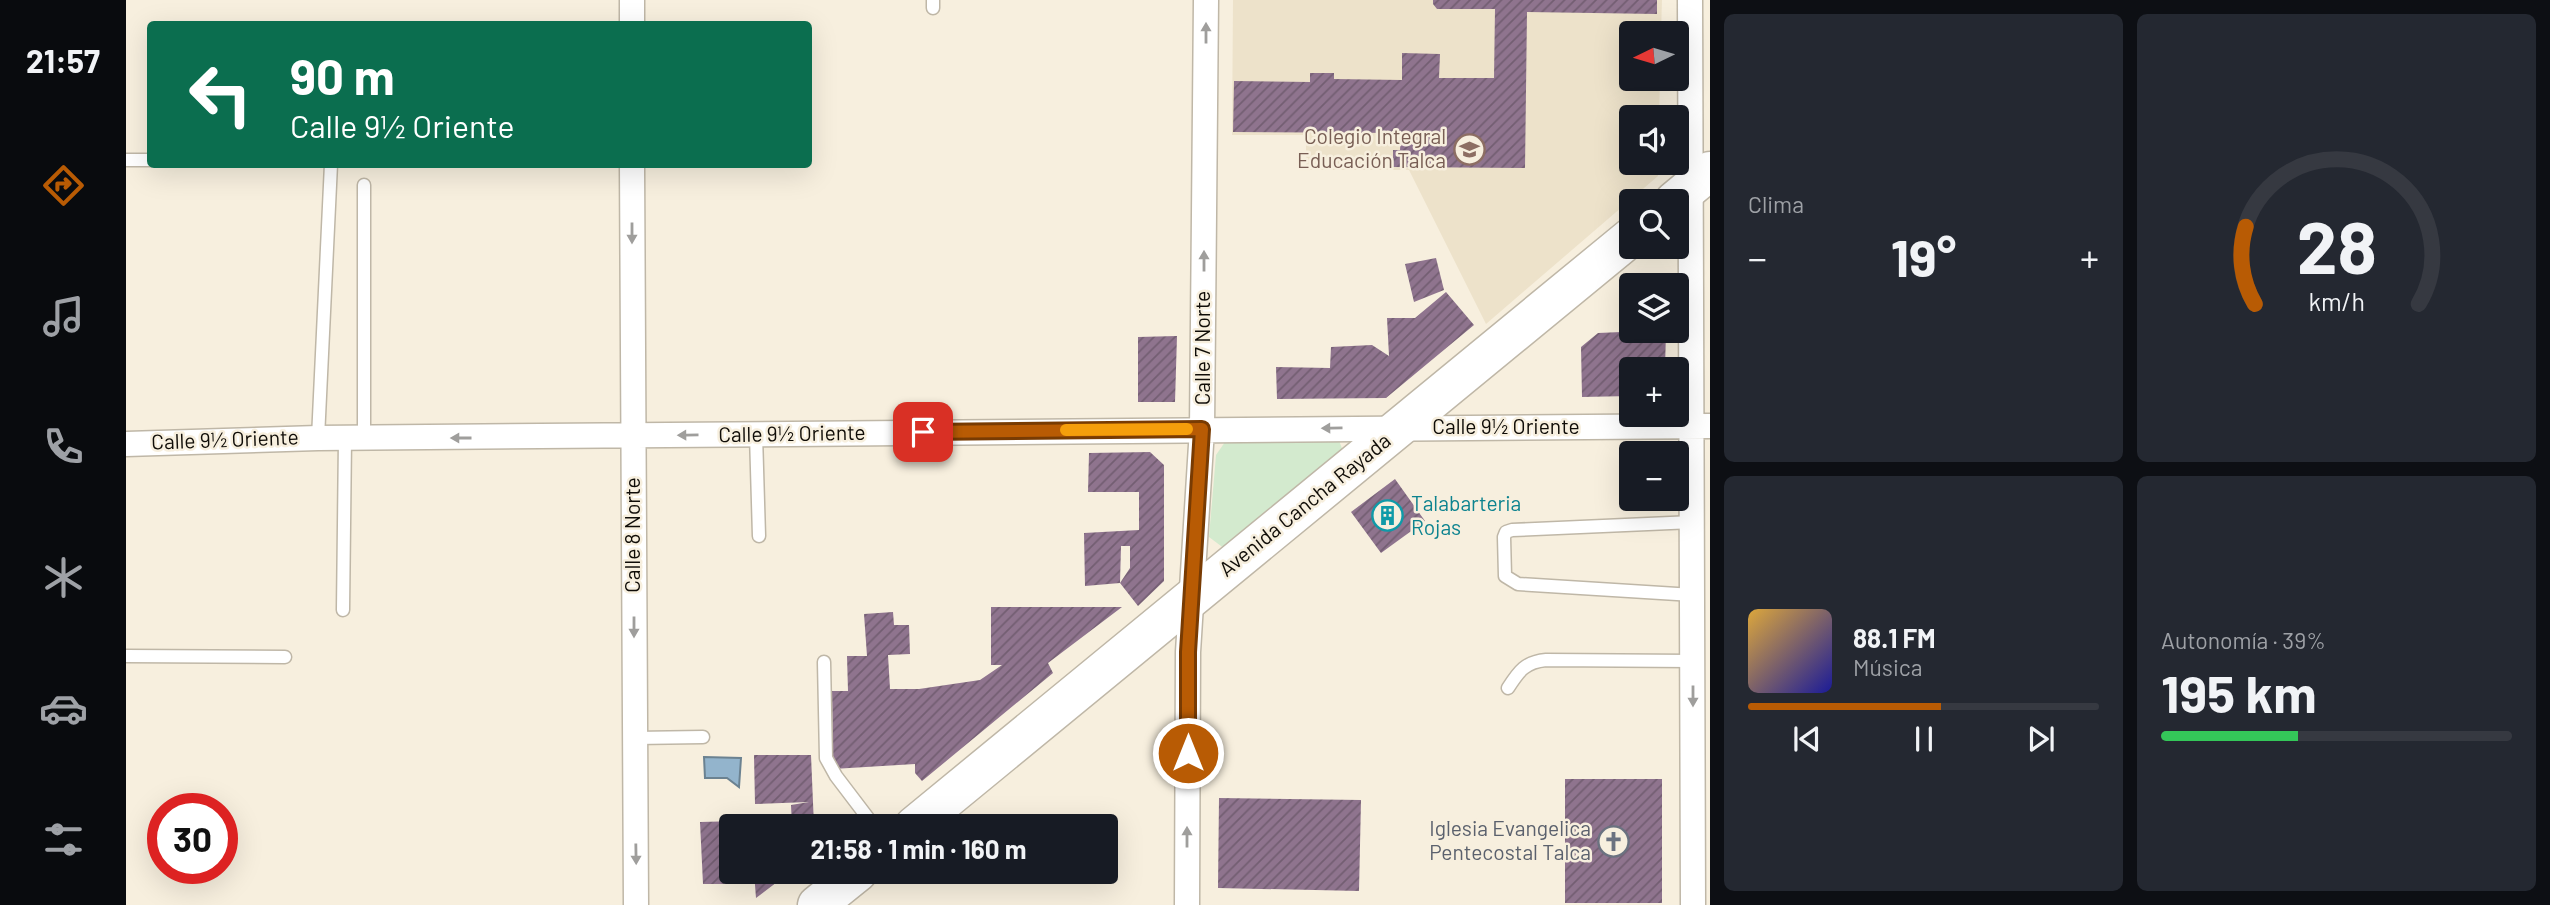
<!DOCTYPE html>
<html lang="es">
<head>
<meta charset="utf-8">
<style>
  :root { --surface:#171b24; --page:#242831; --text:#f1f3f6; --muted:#9ea1a6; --line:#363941; --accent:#b85b04 }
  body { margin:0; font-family:Barlow,sans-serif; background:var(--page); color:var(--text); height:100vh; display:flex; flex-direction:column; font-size:26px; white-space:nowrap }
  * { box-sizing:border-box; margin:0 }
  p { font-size:23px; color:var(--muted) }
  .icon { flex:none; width:38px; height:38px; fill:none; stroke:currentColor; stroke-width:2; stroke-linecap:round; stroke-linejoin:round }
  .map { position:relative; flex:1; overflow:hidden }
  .sheet { display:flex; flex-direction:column; gap:14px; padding:14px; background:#0d0f14; width:840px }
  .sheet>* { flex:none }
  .guide { position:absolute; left:21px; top:21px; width:665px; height:147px; border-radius:7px; box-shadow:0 7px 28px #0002; background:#0b6e4f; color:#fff; overflow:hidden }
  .needle { width:46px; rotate:265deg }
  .tools { position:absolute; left:1493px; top:21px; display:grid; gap:14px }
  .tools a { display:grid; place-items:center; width:70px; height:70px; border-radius:7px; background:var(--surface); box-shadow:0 7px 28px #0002; font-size:35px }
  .speed { position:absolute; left:21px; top:793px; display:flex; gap:14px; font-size:35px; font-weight:700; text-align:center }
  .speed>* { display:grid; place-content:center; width:91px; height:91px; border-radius:50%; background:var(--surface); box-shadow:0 7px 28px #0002; line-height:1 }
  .speed .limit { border:10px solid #d22; background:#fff; color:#111 }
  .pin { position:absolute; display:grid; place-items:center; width:60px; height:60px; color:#fff; margin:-30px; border-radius:14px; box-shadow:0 4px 10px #0006 }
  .me { position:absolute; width:77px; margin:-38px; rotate:0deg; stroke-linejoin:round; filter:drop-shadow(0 0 5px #0008) }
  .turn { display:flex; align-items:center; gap:24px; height:147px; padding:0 28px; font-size:32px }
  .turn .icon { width:91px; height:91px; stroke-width:2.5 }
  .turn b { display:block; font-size:49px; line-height:60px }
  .big { font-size:52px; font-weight:700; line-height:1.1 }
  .sheet .widget { flex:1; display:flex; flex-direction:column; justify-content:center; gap:10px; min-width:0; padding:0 24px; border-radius:10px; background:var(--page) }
  .sheet .dial { align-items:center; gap:0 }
  .dial svg { height:182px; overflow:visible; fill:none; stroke:var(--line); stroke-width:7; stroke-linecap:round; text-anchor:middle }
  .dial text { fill:var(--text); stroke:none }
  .song { display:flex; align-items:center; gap:21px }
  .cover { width:84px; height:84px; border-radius:10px; background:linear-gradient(135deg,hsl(40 70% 55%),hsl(240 70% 35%)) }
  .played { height:7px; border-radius:4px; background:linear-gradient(90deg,var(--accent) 55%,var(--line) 55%) }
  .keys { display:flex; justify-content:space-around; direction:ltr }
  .heat { display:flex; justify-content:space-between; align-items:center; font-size:38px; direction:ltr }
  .charge { height:10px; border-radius:5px; background:linear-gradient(90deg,#34c759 39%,var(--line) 0) }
  .sheet .tiles { flex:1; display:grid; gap:14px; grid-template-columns:repeat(2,1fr) }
  .trip { position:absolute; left:593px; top:814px; width:399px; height:70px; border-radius:7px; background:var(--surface); box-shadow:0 7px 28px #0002; font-weight:700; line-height:70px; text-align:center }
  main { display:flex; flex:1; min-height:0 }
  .tabs { display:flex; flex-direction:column; width:126px; justify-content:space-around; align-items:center; background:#090b0e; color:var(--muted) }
  .tabs .icon { width:49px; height:49px }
  .tabs .active { color:var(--accent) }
  .tabs b { font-size:32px; color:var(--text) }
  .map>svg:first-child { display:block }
</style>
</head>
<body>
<main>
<nav class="tabs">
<b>21:57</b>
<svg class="icon active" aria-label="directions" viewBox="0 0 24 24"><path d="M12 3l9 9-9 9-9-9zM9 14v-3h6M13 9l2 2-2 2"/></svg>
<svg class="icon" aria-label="music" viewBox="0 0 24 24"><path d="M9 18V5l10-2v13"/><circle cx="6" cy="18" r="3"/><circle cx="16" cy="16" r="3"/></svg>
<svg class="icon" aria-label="phone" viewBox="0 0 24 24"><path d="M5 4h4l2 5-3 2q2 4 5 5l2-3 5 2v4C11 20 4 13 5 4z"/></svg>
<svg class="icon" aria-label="climate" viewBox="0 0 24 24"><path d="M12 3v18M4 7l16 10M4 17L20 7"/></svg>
<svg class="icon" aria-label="car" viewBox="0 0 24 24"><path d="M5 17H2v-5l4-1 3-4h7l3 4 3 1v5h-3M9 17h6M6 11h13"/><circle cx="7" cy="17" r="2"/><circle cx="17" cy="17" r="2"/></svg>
<svg class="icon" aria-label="filters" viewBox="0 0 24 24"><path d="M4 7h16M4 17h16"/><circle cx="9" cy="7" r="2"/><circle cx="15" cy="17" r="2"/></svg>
</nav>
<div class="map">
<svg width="1584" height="905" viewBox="0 0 1584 905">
  <defs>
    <pattern id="building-hatch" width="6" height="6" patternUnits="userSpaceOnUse" patternTransform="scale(1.75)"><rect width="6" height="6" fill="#8f748e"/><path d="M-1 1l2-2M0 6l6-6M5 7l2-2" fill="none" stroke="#735e72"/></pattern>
  </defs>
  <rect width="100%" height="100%" fill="#f7efde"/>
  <path fill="#ede2ca" d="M1107,0H1536L1535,33H1505V79H1534L1533,117H1505V163H1532V176L1360,324L1283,170H1180V135H1106Z"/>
  <path fill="#d3eace" d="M1212,438L1217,451L1099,549L1083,537L1090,455L1099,442Z"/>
  <path fill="#93b4cc" stroke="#6b8291" stroke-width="2" d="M578,757L615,758L613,787L601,778H579Z"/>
  <path fill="url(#building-hatch)" fill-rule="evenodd" d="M1307,0H1531V14L1401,12L1399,168L1267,167V150H1274L1275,133L1107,132L1108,81L1184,82V73H1208V79L1276,80V53L1314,54L1313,78H1368L1369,9H1311L1307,4Z
    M1310,258L1318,290L1288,302L1279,264Z
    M1320,292L1348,325L1260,398L1151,399L1150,367L1204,368L1205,347L1246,345L1263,356L1261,318H1289Z
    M1519,331H1540L1539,369H1505V396L1456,397L1455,347L1472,333Z
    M1051,336L1049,402H1012V337Z
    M1024,452L1038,465V581L1012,606L994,583L959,586L958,533L1013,530V492H962L963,453ZM995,546H1004V568L994,583Z
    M1269,479L1299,521L1255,553L1225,512Z
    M865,607H996L922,663L927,673L796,781L789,773V764L707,769L706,691H722L721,656H741L738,614L767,612L768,625H783L784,654L762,655L764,689H793L854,680L876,665H865Z
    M628,755H685L688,826H666L665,805L683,802L629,804Z
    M1439,779H1536V903H1439Z
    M1093,798L1235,800L1233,891L1092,888Z
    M613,821V826H606V872H613V884H577L574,822Z
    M628,872H664L630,898Z"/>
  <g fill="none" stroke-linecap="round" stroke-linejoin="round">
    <defs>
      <path id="lane" d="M807,8V0
        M0,160H24
        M630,435L633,536
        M192,438L205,164
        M238,438V185
        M1567,522L1386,530L1380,532L1378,537L1379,576L1392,584L1567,595
        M217,610L219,439
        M0,656L159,657
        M698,662L700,758L710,776L748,826
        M1382,688C1393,671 1399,662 1420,660L1567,661
        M509,738L577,737"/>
      <path id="street" d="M506,0V24
        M1564,0L1567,905
        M506,164L510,905
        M0,444L192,438L1584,426
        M1061,905L1062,652L1076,429L1080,0"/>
      <path id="primary" d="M1548,201L1584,171
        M788,826L1505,237
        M691,905L732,872"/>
    </defs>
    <use href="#lane" stroke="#bfb7a7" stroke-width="15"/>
    <use href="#street" stroke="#bfb7a7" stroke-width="27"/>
    <use href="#primary" stroke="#bfb7a7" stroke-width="41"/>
    <use href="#lane" stroke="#fff" stroke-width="12"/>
    <use href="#street" stroke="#fff" stroke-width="24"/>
    <use href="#primary" stroke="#fff" stroke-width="38"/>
  </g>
  <defs><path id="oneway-solid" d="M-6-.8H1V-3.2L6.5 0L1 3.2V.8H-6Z" transform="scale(1.75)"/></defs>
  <g fill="#9f9e9c">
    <use href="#oneway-solid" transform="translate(1080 33) rotate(-90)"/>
    <use href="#oneway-solid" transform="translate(506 233) rotate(90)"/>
    <use href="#oneway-solid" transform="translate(1078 261) rotate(-90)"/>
    <use href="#oneway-solid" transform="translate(1206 428) rotate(179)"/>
    <use href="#oneway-solid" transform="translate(562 435) rotate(179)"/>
    <use href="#oneway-solid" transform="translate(335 438) rotate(180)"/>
    <use href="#oneway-solid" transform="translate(508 627) rotate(90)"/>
    <use href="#oneway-solid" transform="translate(1567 696) rotate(90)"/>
    <use href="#oneway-solid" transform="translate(1061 837) rotate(-90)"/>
    <use href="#oneway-solid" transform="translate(510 854) rotate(89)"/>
  </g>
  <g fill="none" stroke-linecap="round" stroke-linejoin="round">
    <defs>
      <path id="route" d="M797,432L1076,429L1062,652V753"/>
    </defs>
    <use href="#route" stroke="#783b03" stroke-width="18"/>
    <use href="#route" stroke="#b85b04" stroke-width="12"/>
    <path stroke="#f59e0b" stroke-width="12" d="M940,430L1061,429"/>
  </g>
  <defs>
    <symbol id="school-ring" viewBox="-11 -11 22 22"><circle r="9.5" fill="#f7efde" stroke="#8d6e63" stroke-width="1.5"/><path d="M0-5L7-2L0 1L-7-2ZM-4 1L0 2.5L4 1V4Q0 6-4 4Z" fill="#8d6e63"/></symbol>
    <symbol id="building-ring" viewBox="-11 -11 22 22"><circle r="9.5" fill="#f7efde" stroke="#0f9aa8" stroke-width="1.5"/><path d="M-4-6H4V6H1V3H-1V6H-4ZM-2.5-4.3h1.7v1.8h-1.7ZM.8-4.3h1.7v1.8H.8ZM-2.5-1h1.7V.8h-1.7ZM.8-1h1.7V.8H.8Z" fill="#0f9aa8"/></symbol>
    <symbol id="church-ring" viewBox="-11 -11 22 22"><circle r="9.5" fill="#f7efde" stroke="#6b7280" stroke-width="1.5"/><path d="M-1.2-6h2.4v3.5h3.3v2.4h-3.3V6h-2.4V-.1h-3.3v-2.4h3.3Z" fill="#6b7280"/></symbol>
  </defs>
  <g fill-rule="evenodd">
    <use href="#school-ring" x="1326" y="132" width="35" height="35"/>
    <use href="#building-ring" x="1244" y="498" width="35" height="35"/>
    <use href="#church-ring" x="1470" y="824" width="35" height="35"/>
  </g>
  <g text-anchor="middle" stroke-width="5" stroke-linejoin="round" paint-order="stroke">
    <g font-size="21" fill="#785e54" stroke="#f7efde" text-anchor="end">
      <text x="1320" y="144">Colegio Integral<tspan x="1320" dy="24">Educación Talca</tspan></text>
    </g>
    <g font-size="21" fill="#0f0c07" stroke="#f7efde">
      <text transform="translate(1077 348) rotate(-90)" y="7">Calle 7 Norte</text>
      <text x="1380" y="434">Calle 9½ Oriente</text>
      <text transform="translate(666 434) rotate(-1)" y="7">Calle 9½ Oriente</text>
      <text transform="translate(99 440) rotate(-2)" y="7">Calle 9½ Oriente</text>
      <text transform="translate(1179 505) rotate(-39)" y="7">Avenida Cancha Rayada</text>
      <text transform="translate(507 535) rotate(-90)" y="7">Calle 8 Norte</text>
    </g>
    <g font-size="21" fill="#0d838f" stroke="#f7efde" text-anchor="start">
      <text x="1285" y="511">Talabarteria<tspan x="1285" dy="24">Rojas</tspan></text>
    </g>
    <g font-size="21" fill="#5b616d" stroke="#f7efde" text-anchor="end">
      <text x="1465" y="836">Iglesia Evangelica<tspan x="1465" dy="24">Pentecostal Talca</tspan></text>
    </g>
  </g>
</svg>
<div class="tools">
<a><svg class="needle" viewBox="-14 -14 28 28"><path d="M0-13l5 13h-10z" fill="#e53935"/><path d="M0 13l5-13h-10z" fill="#9ea1a6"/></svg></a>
<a><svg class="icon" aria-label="sound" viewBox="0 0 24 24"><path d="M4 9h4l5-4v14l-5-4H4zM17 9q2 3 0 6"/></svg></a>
<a><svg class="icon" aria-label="search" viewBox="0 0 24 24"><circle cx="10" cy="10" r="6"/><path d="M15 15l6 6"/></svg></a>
<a><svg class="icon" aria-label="layers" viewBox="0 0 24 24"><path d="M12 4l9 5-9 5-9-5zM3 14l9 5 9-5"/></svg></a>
<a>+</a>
<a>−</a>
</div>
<div class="speed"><div class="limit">30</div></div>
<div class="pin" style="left:797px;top:432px;background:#d93025"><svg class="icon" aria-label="arrive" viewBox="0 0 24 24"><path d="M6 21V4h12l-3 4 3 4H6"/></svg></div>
<svg class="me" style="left:1062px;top:753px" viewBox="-20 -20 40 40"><circle r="17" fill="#b85b04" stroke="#fff" stroke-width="3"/><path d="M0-11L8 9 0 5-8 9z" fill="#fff"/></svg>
<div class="trip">21:58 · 1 min · 160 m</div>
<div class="guide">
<div class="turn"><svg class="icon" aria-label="left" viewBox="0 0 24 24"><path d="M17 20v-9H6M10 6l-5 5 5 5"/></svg><div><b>90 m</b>Calle 9½ Oriente</div></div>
</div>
</div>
<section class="sheet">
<div class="tiles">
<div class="widget"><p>Clima</p>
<div class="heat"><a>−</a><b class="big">19°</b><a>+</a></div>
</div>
<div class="widget dial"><svg viewBox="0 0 100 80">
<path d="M14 69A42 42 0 1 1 86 69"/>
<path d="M14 69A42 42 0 0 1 10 35" stroke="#b85b04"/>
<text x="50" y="56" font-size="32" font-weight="700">28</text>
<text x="50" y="72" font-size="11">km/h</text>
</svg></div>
<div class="widget">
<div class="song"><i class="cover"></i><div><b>88.1 FM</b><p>Música</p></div></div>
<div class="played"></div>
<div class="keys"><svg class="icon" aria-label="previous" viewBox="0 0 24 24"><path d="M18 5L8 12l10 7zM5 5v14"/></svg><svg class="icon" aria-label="pause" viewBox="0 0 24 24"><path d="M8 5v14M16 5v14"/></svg><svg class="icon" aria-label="next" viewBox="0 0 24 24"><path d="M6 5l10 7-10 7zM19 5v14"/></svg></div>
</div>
<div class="widget"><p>Autonomía · 39%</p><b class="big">195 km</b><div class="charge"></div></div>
</div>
</section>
</main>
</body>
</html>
